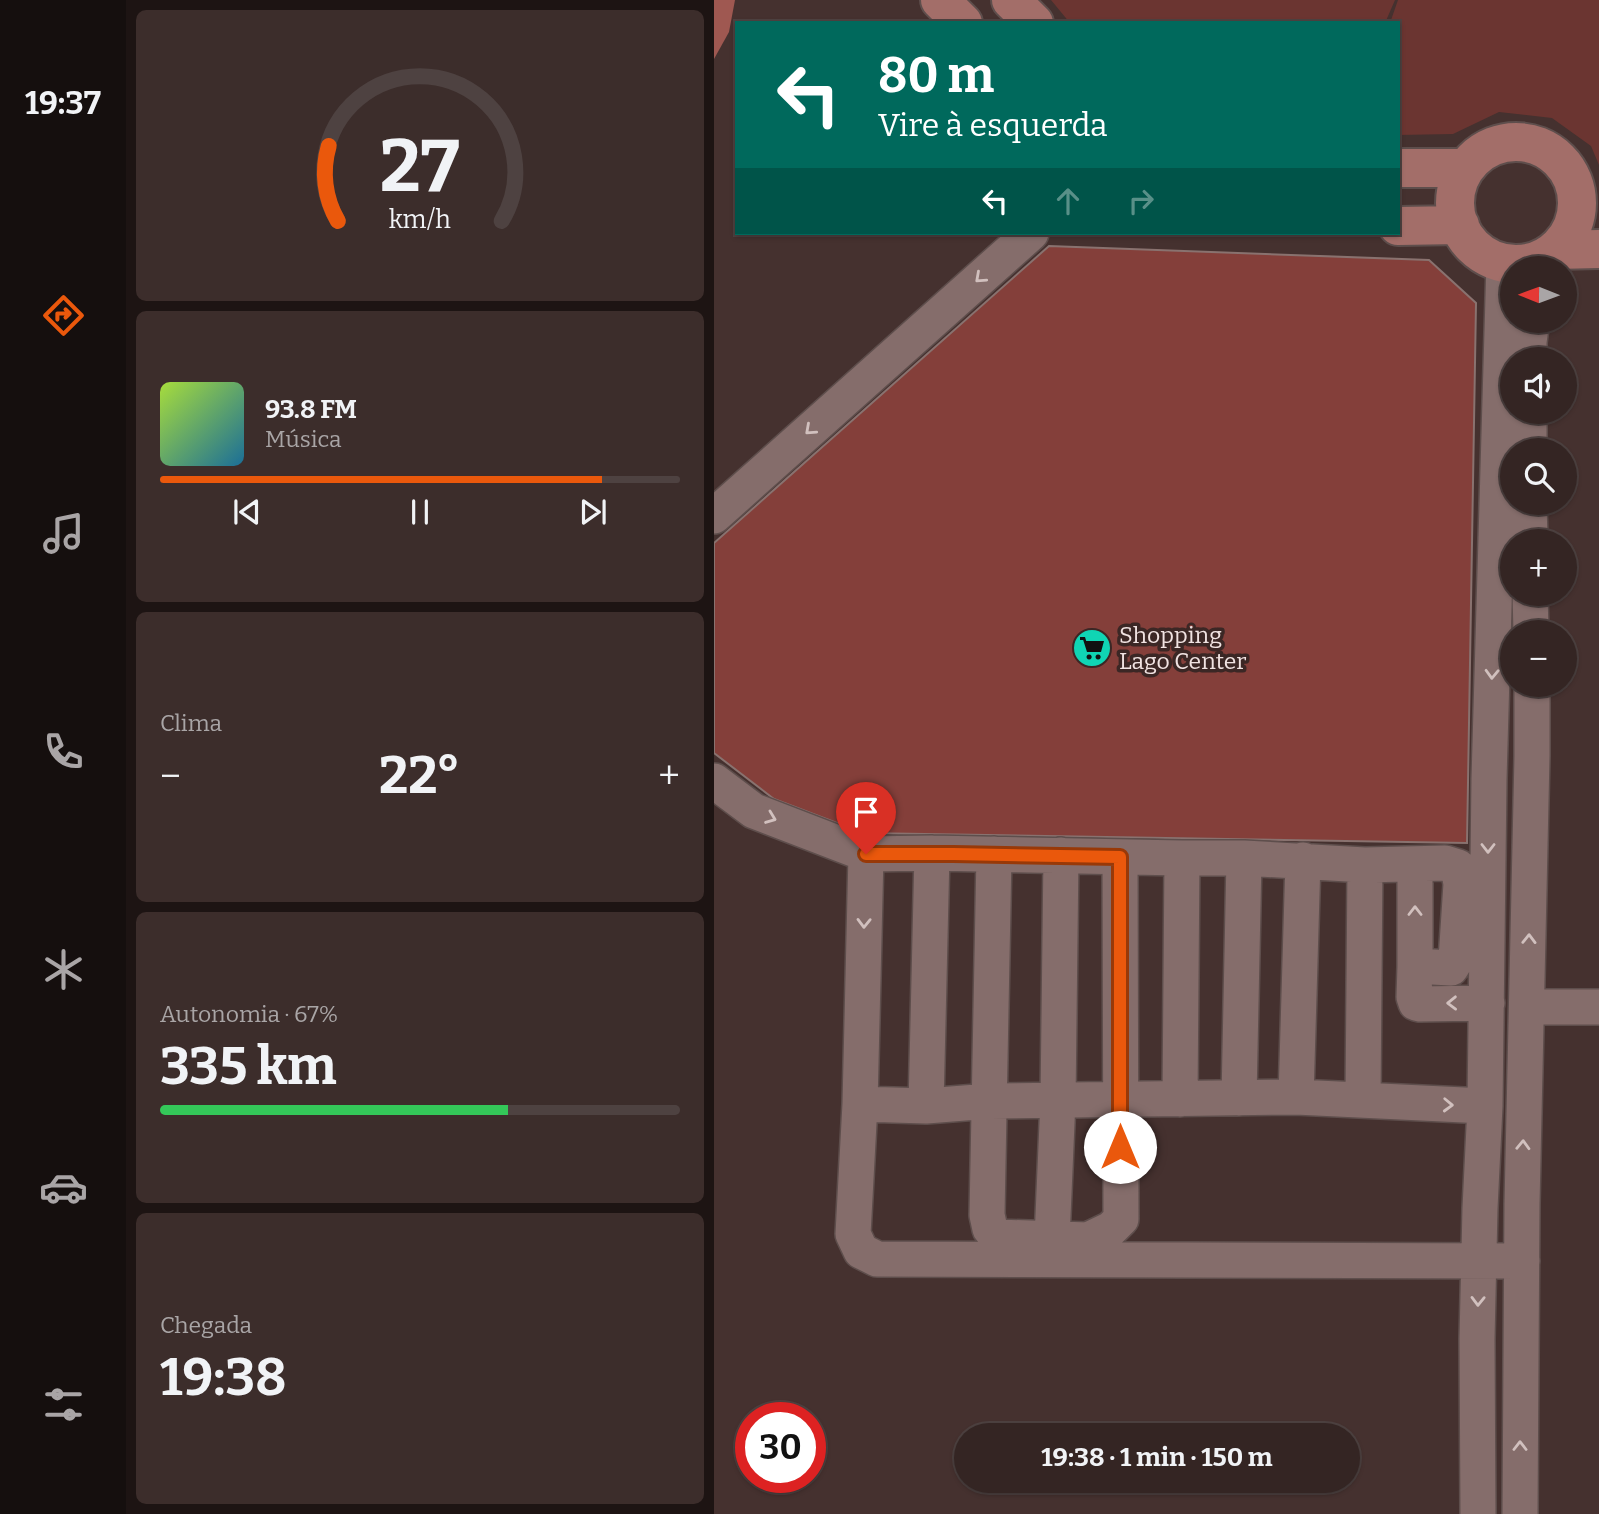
<!DOCTYPE html>
<html lang="pt">
<head>
<meta charset="utf-8">
<style>
  :root { --surface:#342523; --page:#3c2d2b; --text:#f1f3f6; --muted:#a9a5a6; --line:#4e4241; --accent:#ea580c }
  body { margin:0; font-family:Bitter,serif; background:var(--page); color:var(--text); height:100vh; display:flex; flex-direction:column; font-size:26px; white-space:nowrap }
  * { box-sizing:border-box; margin:0 }
  p { font-size:23px; color:var(--muted) }
  .icon { flex:none; width:38px; height:38px; fill:none; stroke:currentColor; stroke-width:2; stroke-linecap:round; stroke-linejoin:round }
  .map { position:relative; flex:1; overflow:hidden }
  .details { display:flex; flex-direction:column; gap:10px; padding:10px; background:#1d1413; width:588px }
  .details>* { flex:none }
  .banner { position:absolute; left:21px; top:21px; width:665px; height:214px; border-radius:0px; box-shadow:0 2px 5px #0004,0 0 0 2px var(--line); background:#00695c; color:#fff; overflow:hidden }
  .needle { width:46px; rotate:271deg }
  .controls { position:absolute; left:786px; top:256px; display:grid; gap:14px }
  .controls a { display:grid; place-items:center; width:77px; height:77px; border-radius:50%; background:var(--surface); box-shadow:0 2px 5px #0004,0 0 0 2px var(--line); font-size:35px }
  .speed { position:absolute; left:21px; top:1402px; display:flex; gap:14px; font-size:35px; font-weight:700; text-align:center }
  .speed>* { display:grid; place-content:center; width:91px; height:91px; border-radius:50%; background:var(--surface); box-shadow:0 2px 5px #0004,0 0 0 2px var(--line); line-height:1 }
  .speed .limit { border:10px solid #d22; background:#fff; color:#111 }
  .pin { position:absolute; display:grid; place-items:center; width:60px; height:60px; color:#fff; margin:-72px -30px; border-radius:50% 50% 50% 0; rotate:-45deg; box-shadow:0 0 7px #0007 }
  .pin .icon { rotate:45deg }
  .me { position:absolute; width:77px; margin:-38px; rotate:0deg; stroke-linejoin:round; filter:drop-shadow(0 0 5px #0008) }
  .turn { display:flex; align-items:center; gap:24px; height:147px; padding:0 28px; font-size:32px }
  .turn .icon { width:91px; height:91px; stroke-width:2.5 }
  .turn b { display:block; font-size:49px; line-height:60px }
  .lanes { display:flex; align-items:center; height:66px; padding:0 28px; background:#0003; justify-content:center; gap:35px; direction:ltr }
  .lanes .off { opacity:.35 }
  .big { font-size:52px; font-weight:700; line-height:1.1 }
  .details .tile { flex:1; display:flex; flex-direction:column; justify-content:center; gap:10px; min-width:0; padding:0 24px; border-radius:10px; background:var(--page) }
  .details .dial { align-items:center; gap:0 }
  .dial svg { height:182px; overflow:visible; fill:none; stroke:var(--line); stroke-width:7; stroke-linecap:round; text-anchor:middle }
  .dial text { fill:var(--text); stroke:none }
  .song { display:flex; align-items:center; gap:21px }
  .cover { width:84px; height:84px; border-radius:10px; background:linear-gradient(135deg,hsl(80 70% 55%),hsl(200 70% 35%)) }
  .played { height:7px; border-radius:4px; background:linear-gradient(90deg,var(--accent) 85%,var(--line) 85%) }
  .keys { display:flex; justify-content:space-around; direction:ltr }
  .heat { display:flex; justify-content:space-between; align-items:center; font-size:38px; direction:ltr }
  .charge { height:10px; border-radius:5px; background:linear-gradient(90deg,#34c759 67%,var(--line) 0) }
  .trip { position:absolute; left:240px; top:1423px; width:406px; height:70px; border-radius:35px; background:var(--surface); box-shadow:0 2px 5px #0004,0 0 0 2px var(--line); font-weight:700; line-height:70px; text-align:center }
  main { display:flex; flex:1; min-height:0 }
  .dock { display:flex; flex-direction:column; width:126px; justify-content:space-around; align-items:center; background:#150f0e; color:var(--muted) }
  .dock .icon { width:49px; height:49px }
  .dock .current { color:var(--accent) }
  .dock b { font-size:32px; color:var(--text) }
  .map>svg:first-child { display:block }
</style>
</head>
<body>
<main>
<nav class="dock">
<b>19:37</b>
<svg class="icon current" aria-label="directions" viewBox="0 0 24 24"><path d="M12 3l9 9-9 9-9-9zM9 14v-3h6M13 9l2 2-2 2"/></svg>
<svg class="icon" aria-label="music" viewBox="0 0 24 24"><path d="M9 18V5l10-2v13"/><circle cx="6" cy="18" r="3"/><circle cx="16" cy="16" r="3"/></svg>
<svg class="icon" aria-label="phone" viewBox="0 0 24 24"><path d="M5 4h4l2 5-3 2q2 4 5 5l2-3 5 2v4C11 20 4 13 5 4z"/></svg>
<svg class="icon" aria-label="climate" viewBox="0 0 24 24"><path d="M12 3v18M4 7l16 10M4 17L20 7"/></svg>
<svg class="icon" aria-label="car" viewBox="0 0 24 24"><path d="M5 17H2v-5l4-1 3-4h7l3 4 3 1v5h-3M9 17h6M6 11h13"/><circle cx="7" cy="17" r="2"/><circle cx="17" cy="17" r="2"/></svg>
<svg class="icon" aria-label="filters" viewBox="0 0 24 24"><path d="M4 7h16M4 17h16"/><circle cx="9" cy="7" r="2"/><circle cx="15" cy="17" r="2"/></svg>
</nav>
<section class="details">
<div class="tile dial"><svg viewBox="0 0 100 80">
<path d="M14 69A42 42 0 1 1 86 69"/>
<path d="M14 69A42 42 0 0 1 10 36" stroke="#ea580c"/>
<text x="50" y="56" font-size="32" font-weight="700">27</text>
<text x="50" y="72" font-size="11">km/h</text>
</svg></div>
<div class="tile">
<div class="song"><i class="cover"></i><div><b>93.8 FM</b><p>Música</p></div></div>
<div class="played"></div>
<div class="keys"><svg class="icon" aria-label="previous" viewBox="0 0 24 24"><path d="M18 5L8 12l10 7zM5 5v14"/></svg><svg class="icon" aria-label="pause" viewBox="0 0 24 24"><path d="M8 5v14M16 5v14"/></svg><svg class="icon" aria-label="next" viewBox="0 0 24 24"><path d="M6 5l10 7-10 7zM19 5v14"/></svg></div>
</div>
<div class="tile"><p>Clima</p>
<div class="heat"><a>−</a><b class="big">22°</b><a>+</a></div>
</div>
<div class="tile"><p>Autonomia · 67%</p><b class="big">335 km</b><div class="charge"></div></div>
<div class="tile"><p>Chegada</p><b class="big">19:38</b></div>
</section>
<div class="map">
<svg width="885" height="1514" viewBox="0 0 885 1514">
  <rect width="100%" height="100%" fill="#45312f"/>
  <path fill="#6b3531" d="M337,0H681L671,23H356Z
    M684,0H885V165L877,146L838,118L785,112L739,134L684,135V23H676Z"/>
  <path fill="#9f5851" d="M0,0H21L15,32L0,59Z"/>
  <path fill="#843f3a" stroke="#89726f" stroke-width="2" d="M335,246L715,260L762,303L753,843L149,833L60,799L0,753V543Z"/>
  <g fill="none" stroke-linecap="round" stroke-linejoin="round">
    <defs>
      <path id="minor" d="M815,359V342L818,320
        M815,411V450
        M815,502L816,541
        M0,516L317,233
        M816,593L817,632
        M0,781L40,811L152,854L218,853L468,858H530L651,865L731,863L744,867L747,884L742,960L737,968L701,966
        M152,854L146,1104L139,1234L147,1251L163,1259L808,1261
        M280,854L273,1215L276,1229L284,1237L374,1240L397,1229L407,1219L406,857
        M701,864V966L700,997L702,1003L706,1004L773,1003
        M813,1007H885
        M582,1097L589,860
        M525,1098L530,858
        M466,1099L468,858
        M649,1099L651,865
        M146,1104L212,1106L276,1101L582,1097L771,1106
        M212,1106L218,853
        M338,1239L344,1100L347,855
        M764,1514L763,1339L766,1208L771,1106L775,779L790,263
        M806,1514L808,1204L818,756V684"/>
      <path id="major" d="M226,0L249,23
        M297,0L320,23
        M741 203a61 61 0 1 1 122 0a61 61 0 1 1-122 0Z
        M684,168H752
        M684,226L746,225
        M841,250L885,249"/>
    </defs>
    <use href="#minor" stroke="#5e4e4c" stroke-width="38"/>
    <use href="#major" stroke="#5e4e4c" stroke-width="42"/>
    <use href="#minor" stroke="#856d6b" stroke-width="35"/>
    <use href="#major" stroke="#a36e69" stroke-width="38"/>
  </g>
  <defs><path id="oneway-chevron" d="M-2-3.5L2.5 0L-2 3.5" fill="none" stroke-width="1.6" stroke-linecap="round" stroke-linejoin="round" transform="scale(1.75)"/></defs>
  <g stroke="#d1c0be">
    <use href="#oneway-chevron" transform="translate(266 278) rotate(138)"/>
    <use href="#oneway-chevron" transform="translate(96 430) rotate(138)"/>
    <use href="#oneway-chevron" transform="translate(778 674) rotate(92)"/>
    <use href="#oneway-chevron" transform="translate(57 818) rotate(21)"/>
    <use href="#oneway-chevron" transform="translate(774 848) rotate(90)"/>
    <use href="#oneway-chevron" transform="translate(701 911) rotate(-90)"/>
    <use href="#oneway-chevron" transform="translate(150 923) rotate(91)"/>
    <use href="#oneway-chevron" transform="translate(815 939) rotate(-89)"/>
    <use href="#oneway-chevron" transform="translate(738 1003) rotate(179)"/>
    <use href="#oneway-chevron" transform="translate(734 1105) rotate(2)"/>
    <use href="#oneway-chevron" transform="translate(809 1145) rotate(-88)"/>
    <use href="#oneway-chevron" transform="translate(764 1301) rotate(91)"/>
    <use href="#oneway-chevron" transform="translate(806 1446) rotate(-90)"/>
  </g>
  <g fill="none" stroke-linecap="round" stroke-linejoin="round">
    <defs>
      <path id="route" d="M152,854H239L406,857V1147"/>
    </defs>
    <use href="#route" stroke="#983908" stroke-width="18"/>
    <use href="#route" stroke="#ea580c" stroke-width="12"/>
  </g>
  <defs>
    <symbol id="supermarket-disc" viewBox="-11 -11 22 22"><circle r="9.5" fill="#10d5b4" stroke="#3b2725"/><path d="M-6-5.5h2.5l.6 2H6L4.5 2H-2.5L-4.4-4H-6ZM-1.5 3.2a1.3 1.3 0 1 0 .1 0ZM3 3.2a1.3 1.3 0 1 0 .1 0Z" fill="#111"/></symbol>
  </defs>
  <g fill-rule="evenodd">
    <use href="#supermarket-disc" x="356" y="626" width="44" height="44"/>
  </g>
  <g text-anchor="middle" stroke-width="7" stroke-linejoin="round" paint-order="stroke">
    <g font-size="23" fill="#f1e3e2" stroke="#3b2725" text-anchor="start">
      <text x="405" y="643">Shopping<tspan x="405" dy="26">Lago Center</tspan></text>
    </g>
  </g>
</svg>
<div class="controls">
<a><svg class="needle" viewBox="-14 -14 28 28"><path d="M0-13l5 13h-10z" fill="#e53935"/><path d="M0 13l5-13h-10z" fill="#a9a5a6"/></svg></a>
<a><svg class="icon" aria-label="sound" viewBox="0 0 24 24"><path d="M4 9h4l5-4v14l-5-4H4zM17 9q2 3 0 6"/></svg></a>
<a><svg class="icon" aria-label="search" viewBox="0 0 24 24"><circle cx="10" cy="10" r="6"/><path d="M15 15l6 6"/></svg></a>
<a>+</a>
<a>−</a>
</div>
<div class="speed"><div class="limit">30</div></div>
<div class="pin" style="left:152px;top:854px;background:#d93025"><svg class="icon" aria-label="arrive" viewBox="0 0 24 24"><path d="M6 21V4h12l-3 4 3 4H6"/></svg></div>
<svg class="me" style="left:406px;top:1147px" viewBox="-20 -20 40 40"><circle r="19" fill="#fff"/><path d="M0-13L10 11 0 6-10 11z" fill="#ea580c"/></svg>
<div class="trip">19:38 · 1 min · 150 m</div>
<div class="banner">
<div class="turn"><svg class="icon" aria-label="left" viewBox="0 0 24 24"><path d="M17 20v-9H6M10 6l-5 5 5 5"/></svg><div><b>80 m</b>Vire à esquerda</div></div>
<div class="lanes"><svg class="icon" aria-label="left" viewBox="0 0 24 24"><path d="M17 20v-9H6M10 6l-5 5 5 5"/></svg><svg class="icon off" aria-label="ahead" viewBox="0 0 24 24"><path d="M12 20V5M6 11l6-6 6 6"/></svg><svg class="icon off" aria-label="right" viewBox="0 0 24 24"><path d="M7 20v-9h11M14 6l5 5-5 5"/></svg></div>
</div>
</div>
</main>
</body>
</html>
